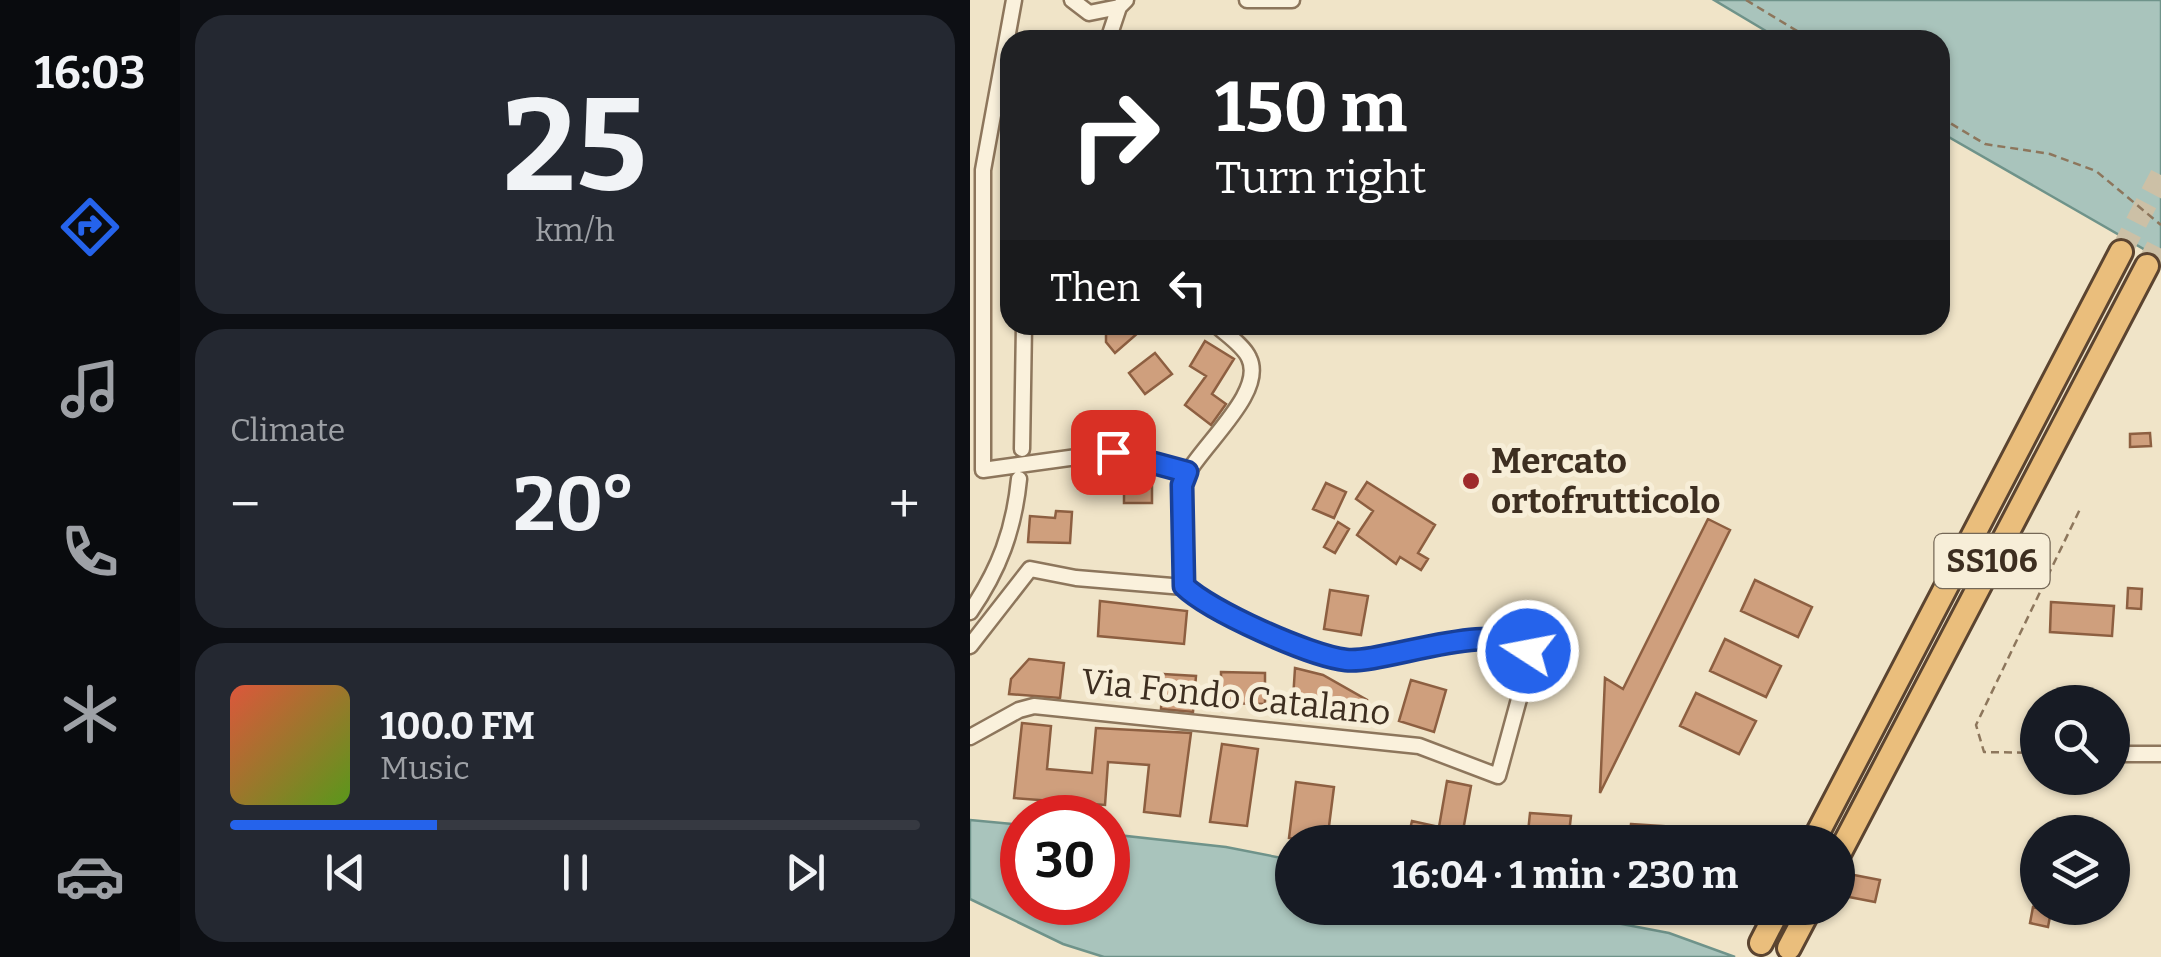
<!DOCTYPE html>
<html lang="en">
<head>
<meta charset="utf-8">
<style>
  :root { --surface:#171b24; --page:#242831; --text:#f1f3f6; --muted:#9ea1a6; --line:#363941; --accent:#2563eb }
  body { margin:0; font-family:Bitter,serif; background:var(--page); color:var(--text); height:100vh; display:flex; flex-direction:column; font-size:38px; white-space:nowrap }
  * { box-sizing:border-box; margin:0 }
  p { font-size:32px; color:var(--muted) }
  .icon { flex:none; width:55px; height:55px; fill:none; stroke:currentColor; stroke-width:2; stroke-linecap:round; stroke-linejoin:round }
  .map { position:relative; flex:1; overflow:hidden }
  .details { display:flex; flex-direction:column; gap:15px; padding:15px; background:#0d0f14; width:790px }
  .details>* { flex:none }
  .top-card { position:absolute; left:30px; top:30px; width:950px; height:305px; border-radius:30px; box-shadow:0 2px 8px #0004; background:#202124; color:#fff; overflow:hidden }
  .controls { position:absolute; left:1050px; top:685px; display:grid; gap:20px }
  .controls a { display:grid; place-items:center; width:110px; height:110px; border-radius:50%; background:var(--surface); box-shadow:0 2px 8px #0004; font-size:50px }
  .speed { position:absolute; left:30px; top:795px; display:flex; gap:20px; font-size:50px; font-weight:700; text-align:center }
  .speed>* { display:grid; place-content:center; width:130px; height:130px; border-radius:50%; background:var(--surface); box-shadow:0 2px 8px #0004; line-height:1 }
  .speed .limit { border:15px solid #d22; background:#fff; color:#111 }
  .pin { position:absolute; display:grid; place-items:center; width:85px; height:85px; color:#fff; margin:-42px; border-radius:20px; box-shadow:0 5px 15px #0006 }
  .me { position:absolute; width:110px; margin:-55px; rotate:281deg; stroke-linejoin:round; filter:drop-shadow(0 0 8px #0008) }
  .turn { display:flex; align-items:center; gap:35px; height:210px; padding:0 50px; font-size:45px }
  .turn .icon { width:130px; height:130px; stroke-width:2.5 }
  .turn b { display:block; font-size:70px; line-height:85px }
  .then { display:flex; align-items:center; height:95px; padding:0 50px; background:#0003; gap:20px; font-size:38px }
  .big { font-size:75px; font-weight:700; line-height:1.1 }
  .details .widget { flex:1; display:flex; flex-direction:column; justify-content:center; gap:15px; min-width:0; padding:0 35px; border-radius:30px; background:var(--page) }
  .details .dial { align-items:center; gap:0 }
  .dial b { font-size:130px; line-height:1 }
  .song { display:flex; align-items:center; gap:30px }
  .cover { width:120px; height:120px; border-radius:15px; background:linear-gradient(135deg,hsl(10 70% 55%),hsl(90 70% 35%)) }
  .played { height:10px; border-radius:5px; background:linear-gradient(90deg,var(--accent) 30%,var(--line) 30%) }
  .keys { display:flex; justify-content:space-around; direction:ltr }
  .heat { display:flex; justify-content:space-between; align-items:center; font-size:55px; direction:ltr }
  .trip { position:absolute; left:305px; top:825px; width:580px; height:100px; border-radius:50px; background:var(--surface); box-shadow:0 2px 8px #0004; font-weight:700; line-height:100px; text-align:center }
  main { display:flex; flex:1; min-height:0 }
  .dock { display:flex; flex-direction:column; width:180px; justify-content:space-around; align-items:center; background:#090b0e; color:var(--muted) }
  .dock .icon { width:70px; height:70px }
  .dock .on { color:var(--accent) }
  .dock b { font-size:45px; color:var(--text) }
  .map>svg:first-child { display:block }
</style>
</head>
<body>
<main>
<nav class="dock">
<b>16:03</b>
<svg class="icon on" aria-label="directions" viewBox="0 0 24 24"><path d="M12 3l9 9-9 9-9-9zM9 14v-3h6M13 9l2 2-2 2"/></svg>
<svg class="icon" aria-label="music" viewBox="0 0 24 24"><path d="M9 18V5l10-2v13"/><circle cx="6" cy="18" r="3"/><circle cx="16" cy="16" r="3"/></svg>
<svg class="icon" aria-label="phone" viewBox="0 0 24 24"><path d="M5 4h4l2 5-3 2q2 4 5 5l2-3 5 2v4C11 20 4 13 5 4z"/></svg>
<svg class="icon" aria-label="climate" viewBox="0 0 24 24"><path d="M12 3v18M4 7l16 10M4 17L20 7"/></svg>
<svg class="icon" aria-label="car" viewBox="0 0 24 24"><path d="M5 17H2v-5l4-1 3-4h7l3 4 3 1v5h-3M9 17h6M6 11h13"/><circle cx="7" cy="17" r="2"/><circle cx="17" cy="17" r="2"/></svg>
</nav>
<section class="details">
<div class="widget dial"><b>25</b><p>km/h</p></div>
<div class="widget"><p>Climate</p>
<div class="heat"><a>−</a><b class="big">20°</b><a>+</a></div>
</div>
<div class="widget">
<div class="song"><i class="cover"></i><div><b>100.0 FM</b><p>Music</p></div></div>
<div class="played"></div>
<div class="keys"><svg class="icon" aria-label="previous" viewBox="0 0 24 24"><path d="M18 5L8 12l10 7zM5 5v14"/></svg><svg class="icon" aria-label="pause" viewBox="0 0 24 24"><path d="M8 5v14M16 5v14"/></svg><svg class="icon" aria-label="next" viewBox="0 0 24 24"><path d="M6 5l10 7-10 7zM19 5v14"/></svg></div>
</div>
</section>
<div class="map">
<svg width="1191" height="957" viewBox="0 0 1191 957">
  <rect width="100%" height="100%" fill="#f0e4c8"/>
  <path fill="#a9c4bc" stroke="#6f938a" stroke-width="2.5" d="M744,0H1191V259L970,132V40H811Z
    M0,820L52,825V902H138V834L256,847L322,860V908H568L699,933L765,957H134L93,944L0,899Z"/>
  <path fill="#cf9f7d" stroke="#8d5f41" stroke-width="2.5" d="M136,325H177L145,353L136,342Z
    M235,341L264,359L242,394L256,404L241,425L215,405L236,376L220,366Z
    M185,353L202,374L175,394L159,373Z
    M1180,433L1181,446L1160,447V434Z
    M182,478V503H154V479Z
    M397,482L465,525L448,553L458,559L451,570L430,557L426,564L387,535L403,511L386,499Z
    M356,483L376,492L364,518L343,509Z
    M86,511L102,512L100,543L58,542L60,516L85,518Z
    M738,519L760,530L630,793L635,678L653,689Z
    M368,522L379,529L365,553L354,547Z
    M785,580L842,607L828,637L771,611Z
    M1158,588L1172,589L1171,609L1157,608Z
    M360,590L398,596L391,635L354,629Z
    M130,601L217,611L214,644L128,636Z
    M1081,602L1144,606L1142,636L1080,632Z
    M755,639L811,666L796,697L740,671Z
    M59,659L94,663L90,698L39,694L41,679Z
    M325,668L353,675L397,700L393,720L322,715Z
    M251,672L295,673V704L251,703Z
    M193,674L226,676L223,712L191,709Z
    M441,680L476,690L464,732L429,721Z
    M726,693L786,721L769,754L710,726Z
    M52,723L81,726L77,769L122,773L126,728L221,733L210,816L174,812L179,765L138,762L135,805L44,798Z
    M252,744L288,749L277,826L240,822Z
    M477,781L501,786L491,842H437L442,821L469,827Z
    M326,782L364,787L357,842L319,838Z
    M560,813L601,816L598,842H557Z
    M661,824L706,827L705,842H659Z
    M884,875L910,880L905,902L879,897Z
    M1063,907L1081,911L1078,927L1060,923Z"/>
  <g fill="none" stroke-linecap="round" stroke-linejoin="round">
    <path stroke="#ccc0a6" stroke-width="22" stroke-dasharray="22 11" stroke-linecap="butt" d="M1151,252L1191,175
      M1177,266L1191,239"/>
    <defs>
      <path id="minor" d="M44,0L13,170V470L143,452L217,472
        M102,0L119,13L149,7L156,0
        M277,0H322
        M138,40L149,7
        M52,449L54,325
        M0,612C29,570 44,530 49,479
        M0,646L60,569L106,578L214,587
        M0,737L49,710L64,706L449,746L528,776L558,666V651L552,645C495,629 439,655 383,660C348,663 240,611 214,587L212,485C223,451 297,395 279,358C274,346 256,334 246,325
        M1142,754H1191"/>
      <path id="trunk" d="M843,842L1151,252
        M868,856L1177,266
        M791,943L809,908
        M819,948L840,908"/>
    </defs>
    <use href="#minor" stroke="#8d765c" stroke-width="19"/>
    <use href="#trunk" stroke="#5b4430" stroke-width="28"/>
    <path stroke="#8d765c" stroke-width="2.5" stroke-dasharray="8 5" stroke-linecap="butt" d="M776,0L842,40
      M970,117L1015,144L1080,154L1126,171L1191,225
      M1068,753L1014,752L1006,725L1111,507"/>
    <use href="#minor" stroke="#faf1dc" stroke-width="14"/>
    <use href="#trunk" stroke="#eabe7c" stroke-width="22"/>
  </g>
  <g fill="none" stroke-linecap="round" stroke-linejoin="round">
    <defs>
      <path id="route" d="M143,452L217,472L212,485L214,586C240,611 340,656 376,660C415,664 523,618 558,651"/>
    </defs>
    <use href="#route" stroke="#184099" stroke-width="25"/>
    <use href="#route" stroke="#2563eb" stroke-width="18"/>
  </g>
  <circle fill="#9e2a2b" stroke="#f7eed8" stroke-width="4" cx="501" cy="481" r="10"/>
  <g text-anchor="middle" stroke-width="10" stroke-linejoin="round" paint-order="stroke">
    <rect fill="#f7eed8" stroke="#756857" stroke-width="2.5" x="964.5" y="534" width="115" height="54" rx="8"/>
    <g font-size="32" font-weight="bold" fill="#3d2e20">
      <text x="1022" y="572">SS106</text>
    </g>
    <g font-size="35" font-weight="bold" fill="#3d2e20" stroke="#f7eed8" text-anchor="start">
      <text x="521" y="473">Mercato<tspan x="521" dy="40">ortofrutticolo</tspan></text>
    </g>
    <g font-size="35" fill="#3d2e20" stroke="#f7eed8">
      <text transform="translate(266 697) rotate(6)" y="12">Via Fondo Catalano</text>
    </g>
  </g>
</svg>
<div class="controls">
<a><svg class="icon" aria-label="search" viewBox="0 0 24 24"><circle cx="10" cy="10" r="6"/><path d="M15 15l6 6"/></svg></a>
<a><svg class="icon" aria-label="layers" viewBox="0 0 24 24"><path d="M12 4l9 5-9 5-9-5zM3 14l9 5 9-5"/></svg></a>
</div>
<div class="speed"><div class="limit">30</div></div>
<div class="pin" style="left:143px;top:452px;background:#d93025"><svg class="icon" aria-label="arrive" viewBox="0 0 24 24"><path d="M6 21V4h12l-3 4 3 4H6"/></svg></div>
<svg class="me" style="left:558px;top:651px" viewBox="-20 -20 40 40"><circle r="17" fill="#2563eb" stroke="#fff" stroke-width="3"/><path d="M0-11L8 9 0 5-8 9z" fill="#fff"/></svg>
<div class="trip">16:04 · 1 min · 230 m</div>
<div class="top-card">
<div class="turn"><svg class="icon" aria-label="right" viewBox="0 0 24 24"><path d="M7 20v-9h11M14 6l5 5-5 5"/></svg><div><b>150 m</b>Turn right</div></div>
<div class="then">Then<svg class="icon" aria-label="left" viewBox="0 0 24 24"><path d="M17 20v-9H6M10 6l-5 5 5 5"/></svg></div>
</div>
</div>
</main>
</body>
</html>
